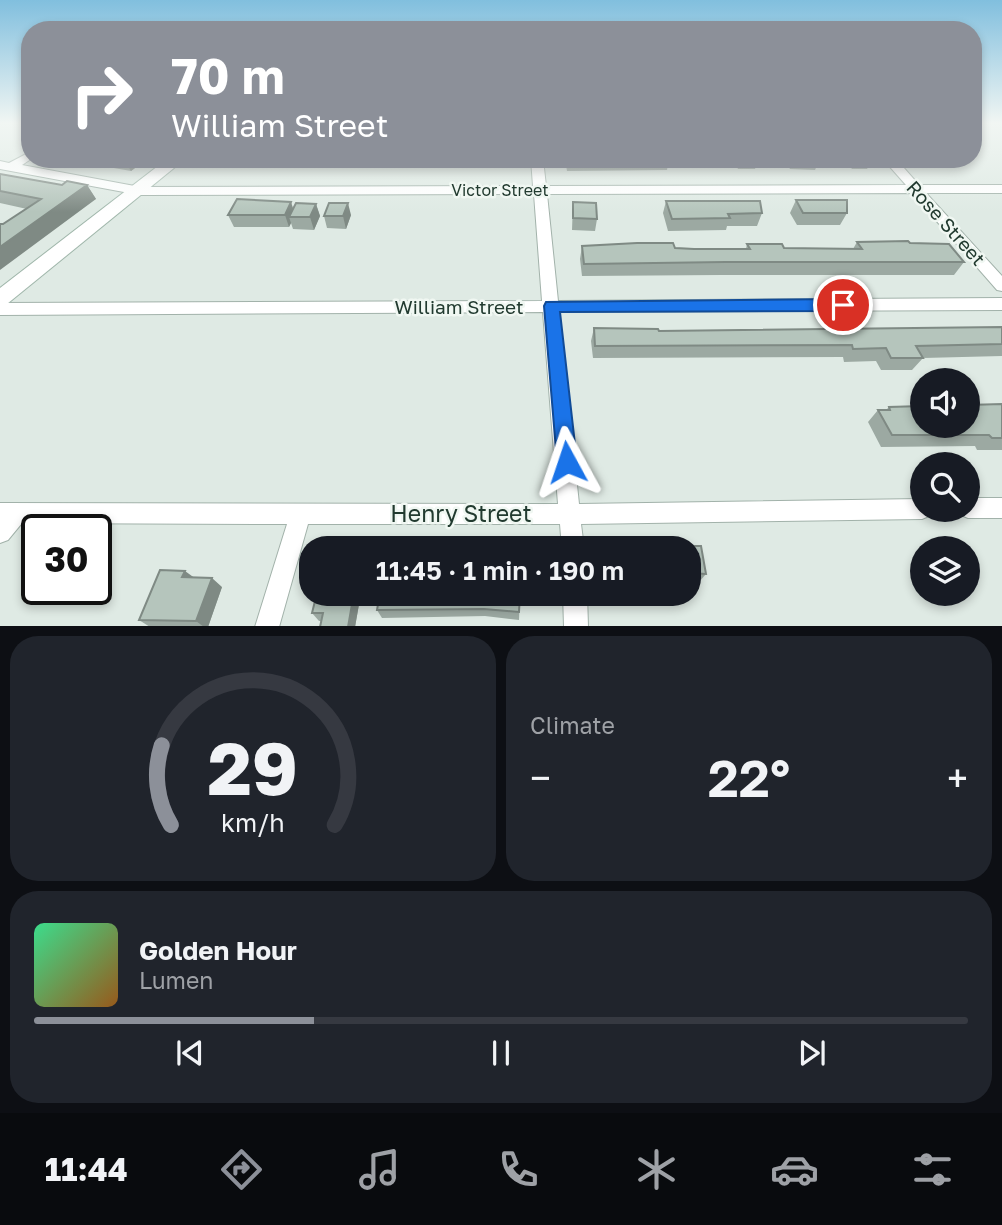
<!DOCTYPE html>
<html lang="en">
<head>
<meta charset="utf-8">
<style>
  :root { --surface:#171b24; --page:#20242c; --text:#f1f3f6; --muted:#9ea1a6; --line:#363941; --accent:#8c9099 }
  body { margin:0; font-family:"Golos Text",sans-serif; background:var(--page); color:var(--text); height:100vh; display:flex; flex-direction:column; font-size:26px; white-space:nowrap }
  * { box-sizing:border-box; margin:0 }
  p { font-size:23px; color:var(--muted) }
  .icon { flex:none; width:38px; height:38px; fill:none; stroke:currentColor; stroke-width:2; stroke-linecap:round; stroke-linejoin:round }
  .map { position:relative; height:626px; overflow:hidden }
  .sheet { display:flex; flex-direction:column; gap:10px; padding:10px; background:#0d0f14; flex:1 }
  .sheet>* { flex:none }
  .hud { position:absolute; left:21px; top:21px; width:961px; height:147px; border-radius:28px; box-shadow:0 4px 10px #0003; background:#8c9099; color:#fff; overflow:hidden }
  .tools { position:absolute; left:910px; top:368px; display:grid; gap:14px }
  .tools a { display:grid; place-items:center; width:70px; height:70px; border-radius:50%; background:var(--surface); box-shadow:0 4px 10px #0003; font-size:35px }
  .speed { position:absolute; left:21px; top:514px; display:flex; gap:14px; font-size:35px; font-weight:700; text-align:center }
  .speed>* { display:grid; place-content:center; width:91px; height:91px; border-radius:50%; background:var(--surface); box-shadow:0 4px 10px #0003; line-height:1 }
  .speed .limit { border:4px solid #111; border-radius:10px; background:#fff; color:#111 }
  .pin { position:absolute; display:grid; place-items:center; width:60px; height:60px; color:#fff; margin:-30px; border:4px solid #fff; border-radius:50%; box-shadow:0 2px 7px #0007 }
  .me { position:absolute; width:77px; margin:-38px; rotate:355deg; stroke-linejoin:round; filter:drop-shadow(0 0 5px #0008) }
  .turn { display:flex; align-items:center; gap:24px; height:147px; padding:0 35px; font-size:32px }
  .turn .icon { width:91px; height:91px; stroke-width:2.5 }
  .turn b { display:block; font-size:49px; line-height:60px }
  .big { font-size:52px; font-weight:600; line-height:1.1 }
  .sheet .widget { flex:1; display:flex; flex-direction:column; justify-content:center; gap:10px; min-width:0; padding:0 24px; border-radius:28px; background:var(--page) }
  .sheet .dial { align-items:center; gap:0 }
  .dial svg { height:182px; overflow:visible; fill:none; stroke:var(--line); stroke-width:7; stroke-linecap:round; text-anchor:middle }
  .dial text { fill:var(--text); stroke:none }
  .song { display:flex; align-items:center; gap:21px }
  .cover { width:84px; height:84px; border-radius:10px; background:linear-gradient(135deg,hsl(150 70% 55%),hsl(30 70% 35%)) }
  .played { height:7px; border-radius:4px; background:linear-gradient(90deg,var(--accent) 30%,var(--line) 30%) }
  .keys { display:flex; justify-content:space-around; direction:ltr }
  .heat { display:flex; justify-content:space-between; align-items:center; font-size:38px; direction:ltr }
  .sheet .tiles { flex:1; display:grid; gap:10px; grid-template-columns:1fr 1fr }
  .widget:last-child { grid-column:span 2 }
  .trip { position:absolute; left:299px; top:536px; width:402px; height:70px; border-radius:28px; background:var(--surface); box-shadow:0 4px 10px #0003; font-weight:600; line-height:70px; text-align:center }
  .tab-bar { display:flex; height:112px; justify-content:space-around; align-items:center; background:#090b0e; color:var(--muted) }
  .tab-bar .icon { width:49px; height:49px }
  .tab-bar .on { color:var(--accent) }
  .tab-bar b { font-size:32px; color:var(--text) }
  .map>svg:first-child { display:block }
</style>
</head>
<body>
<div class="map">
<svg width="1002" height="627" viewBox="0 0 1002 627">
  <rect width="100%" height="100%" fill="#dfeae4"/>
  <g fill="none" stroke-linecap="round" stroke-linejoin="round">
    <defs>
      <path id="street" d="M30,152L31,159L22,165L140,187L533,186L531,159H543L546,186L906,185L883,159H896L919,185H1002V193H926L1002,276V291L997,290L912,193L547,194L558,301L1002,298V310L559,312L579,504L922,499V509H932L929,516L922,519L581,524L584,548H562L560,524H308L279,627H255L287,524L22,523L8,540L0,543V503L558,504L543,312L0,315V303L542,301L534,194L140,195L0,169V161L9,163Z
        M968,498H1002V518H968L961,515L958,509H968Z
        M563,593H587L588,627H564Z"/>
      <path id="secondary" d="M167,159H185L7,304L0,306V288Z"/>
    </defs>
    <use href="#street" stroke="#a2b2aa" stroke-width="2"/>
    <use href="#secondary" stroke="#9fb6aa" stroke-width="2"/>
    <use href="#street" fill="#fff" fill-rule="evenodd"/>
    <use href="#secondary" fill="#fff" fill-rule="evenodd"/>
  </g>
  <path fill="#9ca9a2" d="M62,159H147L131,171Z
    M565,159H669L667,170L567,171Z
    M733,159H759L755,169H738Z
    M784,159H820L815,170L790,169Z
    M844,159H873L867,169H852Z
    M0,174L62,185H87L96,199L3,224L27,209L0,203Z
    M796,200L847,213L840,225H797L790,213Z
    M666,201L762,213L757,226H727L726,230L668,231L663,213Z
    M573,202L597,219L595,231L572,230Z
    M316,204L320,216L314,230L293,229L291,223L289,227H234L228,215L293,209Z
    M351,215L346,229L327,228L324,216Z
    M857,242L910,243L964,262L954,275H720L582,276L580,259L582,246L746,249L747,244L784,248L853,249Z
    M1002,327V356L923,358L912,370H881L876,361L844,362L843,357L593,358L591,341L594,328L659,331Z
    M1002,404V450H977L975,446L881,447L868,422L878,410H886L889,407Z
    M643,546H701L706,574L699,582H690V548H642Z
    M222,587L208,627H150L139,620Z
    M317,593H361L355,627H320L321,621H319L312,613Z
    M520,593L519,620L485,616L382,618L377,610Z"/>
  <path fill="#7f8a84" d="M124,159H147L131,171Z
    M87,185L96,199L0,270V247Z
    M291,202L295,214L289,217L291,223L289,227L285,215Z
    M348,203L351,215L346,229L343,216Z
    M316,204L320,216L314,230L310,217Z
    M185,571L196,579L182,577Z
    M212,578L222,587L208,627H204L196,621Z
    M354,593H361L355,627H348Z"/>
  <path fill="#b5c5bc" stroke="#7f8a84" stroke-width="2" d="M568,159H633L569,160Z
    M0,174L62,185L67,181L87,185L0,247V224H3L41,199L0,191Z
    M237,199L291,202L285,215H228Z
    M796,200H847V213H803Z
    M666,201H760L762,213L728,214L730,218L672,219Z
    M573,202L596,203L597,219L573,218Z
    M296,203L316,204L310,217H289Z
    M329,203H348L343,216H324Z
    M908,241L910,243L949,244L964,262H725L584,264L582,246L637,243H673L675,248L694,249H750L747,244H782L784,248L862,249L857,242Z
    M1002,327V344L916,346L923,358H891L886,348L853,349L852,345L595,346L594,328L658,329L659,331Z
    M1002,404V438H992L989,435H892L878,410H890L889,407L922,406V425H968V405Z
    M643,546H701L706,574L690,573V548H643Z
    M160,570L185,571L182,577L212,578L196,621L139,620Z
    M317,593H354L348,627H320L323,613H312Z
    M380,593H520L519,612L484,609L377,610Z"/>
  <linearGradient id="sky" x2="0" y2="1"><stop stop-color="#81bfde"/><stop offset="0.58" stop-color="#f1f6f3"/><stop offset="1" stop-color="#f1f6f3" stop-opacity="0"/></linearGradient>
  <rect width="1002" height="212" fill="url(#sky)"/>
  <path fill="#1a73e8" stroke="#114b97" stroke-width="2" d="M843,299L851,305L843,311L560,312L577,462L574,469L567,471L560,469L557,462L544,306L546,302Z"/>
  <g text-anchor="middle" stroke-width="5" stroke-linejoin="round" paint-order="stroke">
    <g font-size="16" fill="#213a2f" stroke="#f0f7f2">
      <text x="500" y="196">Victor Street</text>
    </g>
    <g font-size="19" fill="#213a2f" stroke="#f0f7f2">
      <text transform="translate(946 223) rotate(48)" y="7">Rose Street</text>
      <text x="459" y="314">William Street</text>
    </g>
    <g font-size="23" fill="#213a2f" stroke="#f0f7f2">
      <text x="461" y="522">Henry Street</text>
    </g>
  </g>
</svg>
<div class="tools">
<a><svg class="icon" aria-label="sound" viewBox="0 0 24 24"><path d="M4 9h4l5-4v14l-5-4H4zM17 9q2 3 0 6"/></svg></a>
<a><svg class="icon" aria-label="search" viewBox="0 0 24 24"><circle cx="10" cy="10" r="6"/><path d="M15 15l6 6"/></svg></a>
<a><svg class="icon" aria-label="layers" viewBox="0 0 24 24"><path d="M12 4l9 5-9 5-9-5zM3 14l9 5 9-5"/></svg></a>
</div>
<div class="speed"><div class="limit">30</div></div>
<div class="pin" style="left:843px;top:305px;background:#d93025"><svg class="icon" aria-label="arrive" viewBox="0 0 24 24"><path d="M6 21V4h12l-3 4 3 4H6"/></svg></div>
<svg class="me" style="left:567px;top:462px" viewBox="-20 -20 40 40"><path d="M0-17L14 15 0 8-14 15z" fill="#1a73e8" stroke="#fff" stroke-width="4"/></svg>
<div class="trip">11:45 · 1 min · 190 m</div>
<div class="hud">
<div class="turn"><svg class="icon" aria-label="right" viewBox="0 0 24 24"><path d="M7 20v-9h11M14 6l5 5-5 5"/></svg><div><b>70 m</b>William Street</div></div>
</div>
</div>
<section class="sheet">
<div class="tiles">
<div class="widget dial"><svg viewBox="0 0 100 80">
<path d="M14 69A42 42 0 1 1 86 69"/>
<path d="M14 69A42 42 0 0 1 10 34" stroke="#8c9099"/>
<text x="50" y="56" font-size="32" font-weight="700">29</text>
<text x="50" y="72" font-size="11">km/h</text>
</svg></div>
<div class="widget"><p>Climate</p>
<div class="heat"><a>−</a><b class="big">22°</b><a>+</a></div>
</div>
<div class="widget">
<div class="song"><i class="cover"></i><div><b>Golden Hour</b><p>Lumen</p></div></div>
<div class="played"></div>
<div class="keys"><svg class="icon" aria-label="previous" viewBox="0 0 24 24"><path d="M18 5L8 12l10 7zM5 5v14"/></svg><svg class="icon" aria-label="pause" viewBox="0 0 24 24"><path d="M8 5v14M16 5v14"/></svg><svg class="icon" aria-label="next" viewBox="0 0 24 24"><path d="M6 5l10 7-10 7zM19 5v14"/></svg></div>
</div>
</div>
</section>
<nav class="tab-bar">
<b>11:44</b>
<svg class="icon on" aria-label="directions" viewBox="0 0 24 24"><path d="M12 3l9 9-9 9-9-9zM9 14v-3h6M13 9l2 2-2 2"/></svg>
<svg class="icon" aria-label="music" viewBox="0 0 24 24"><path d="M9 18V5l10-2v13"/><circle cx="6" cy="18" r="3"/><circle cx="16" cy="16" r="3"/></svg>
<svg class="icon" aria-label="phone" viewBox="0 0 24 24"><path d="M5 4h4l2 5-3 2q2 4 5 5l2-3 5 2v4C11 20 4 13 5 4z"/></svg>
<svg class="icon" aria-label="climate" viewBox="0 0 24 24"><path d="M12 3v18M4 7l16 10M4 17L20 7"/></svg>
<svg class="icon" aria-label="car" viewBox="0 0 24 24"><path d="M5 17H2v-5l4-1 3-4h7l3 4 3 1v5h-3M9 17h6M6 11h13"/><circle cx="7" cy="17" r="2"/><circle cx="17" cy="17" r="2"/></svg>
<svg class="icon" aria-label="filters" viewBox="0 0 24 24"><path d="M4 7h16M4 17h16"/><circle cx="9" cy="7" r="2"/><circle cx="15" cy="17" r="2"/></svg>
</nav>
</body>
</html>
